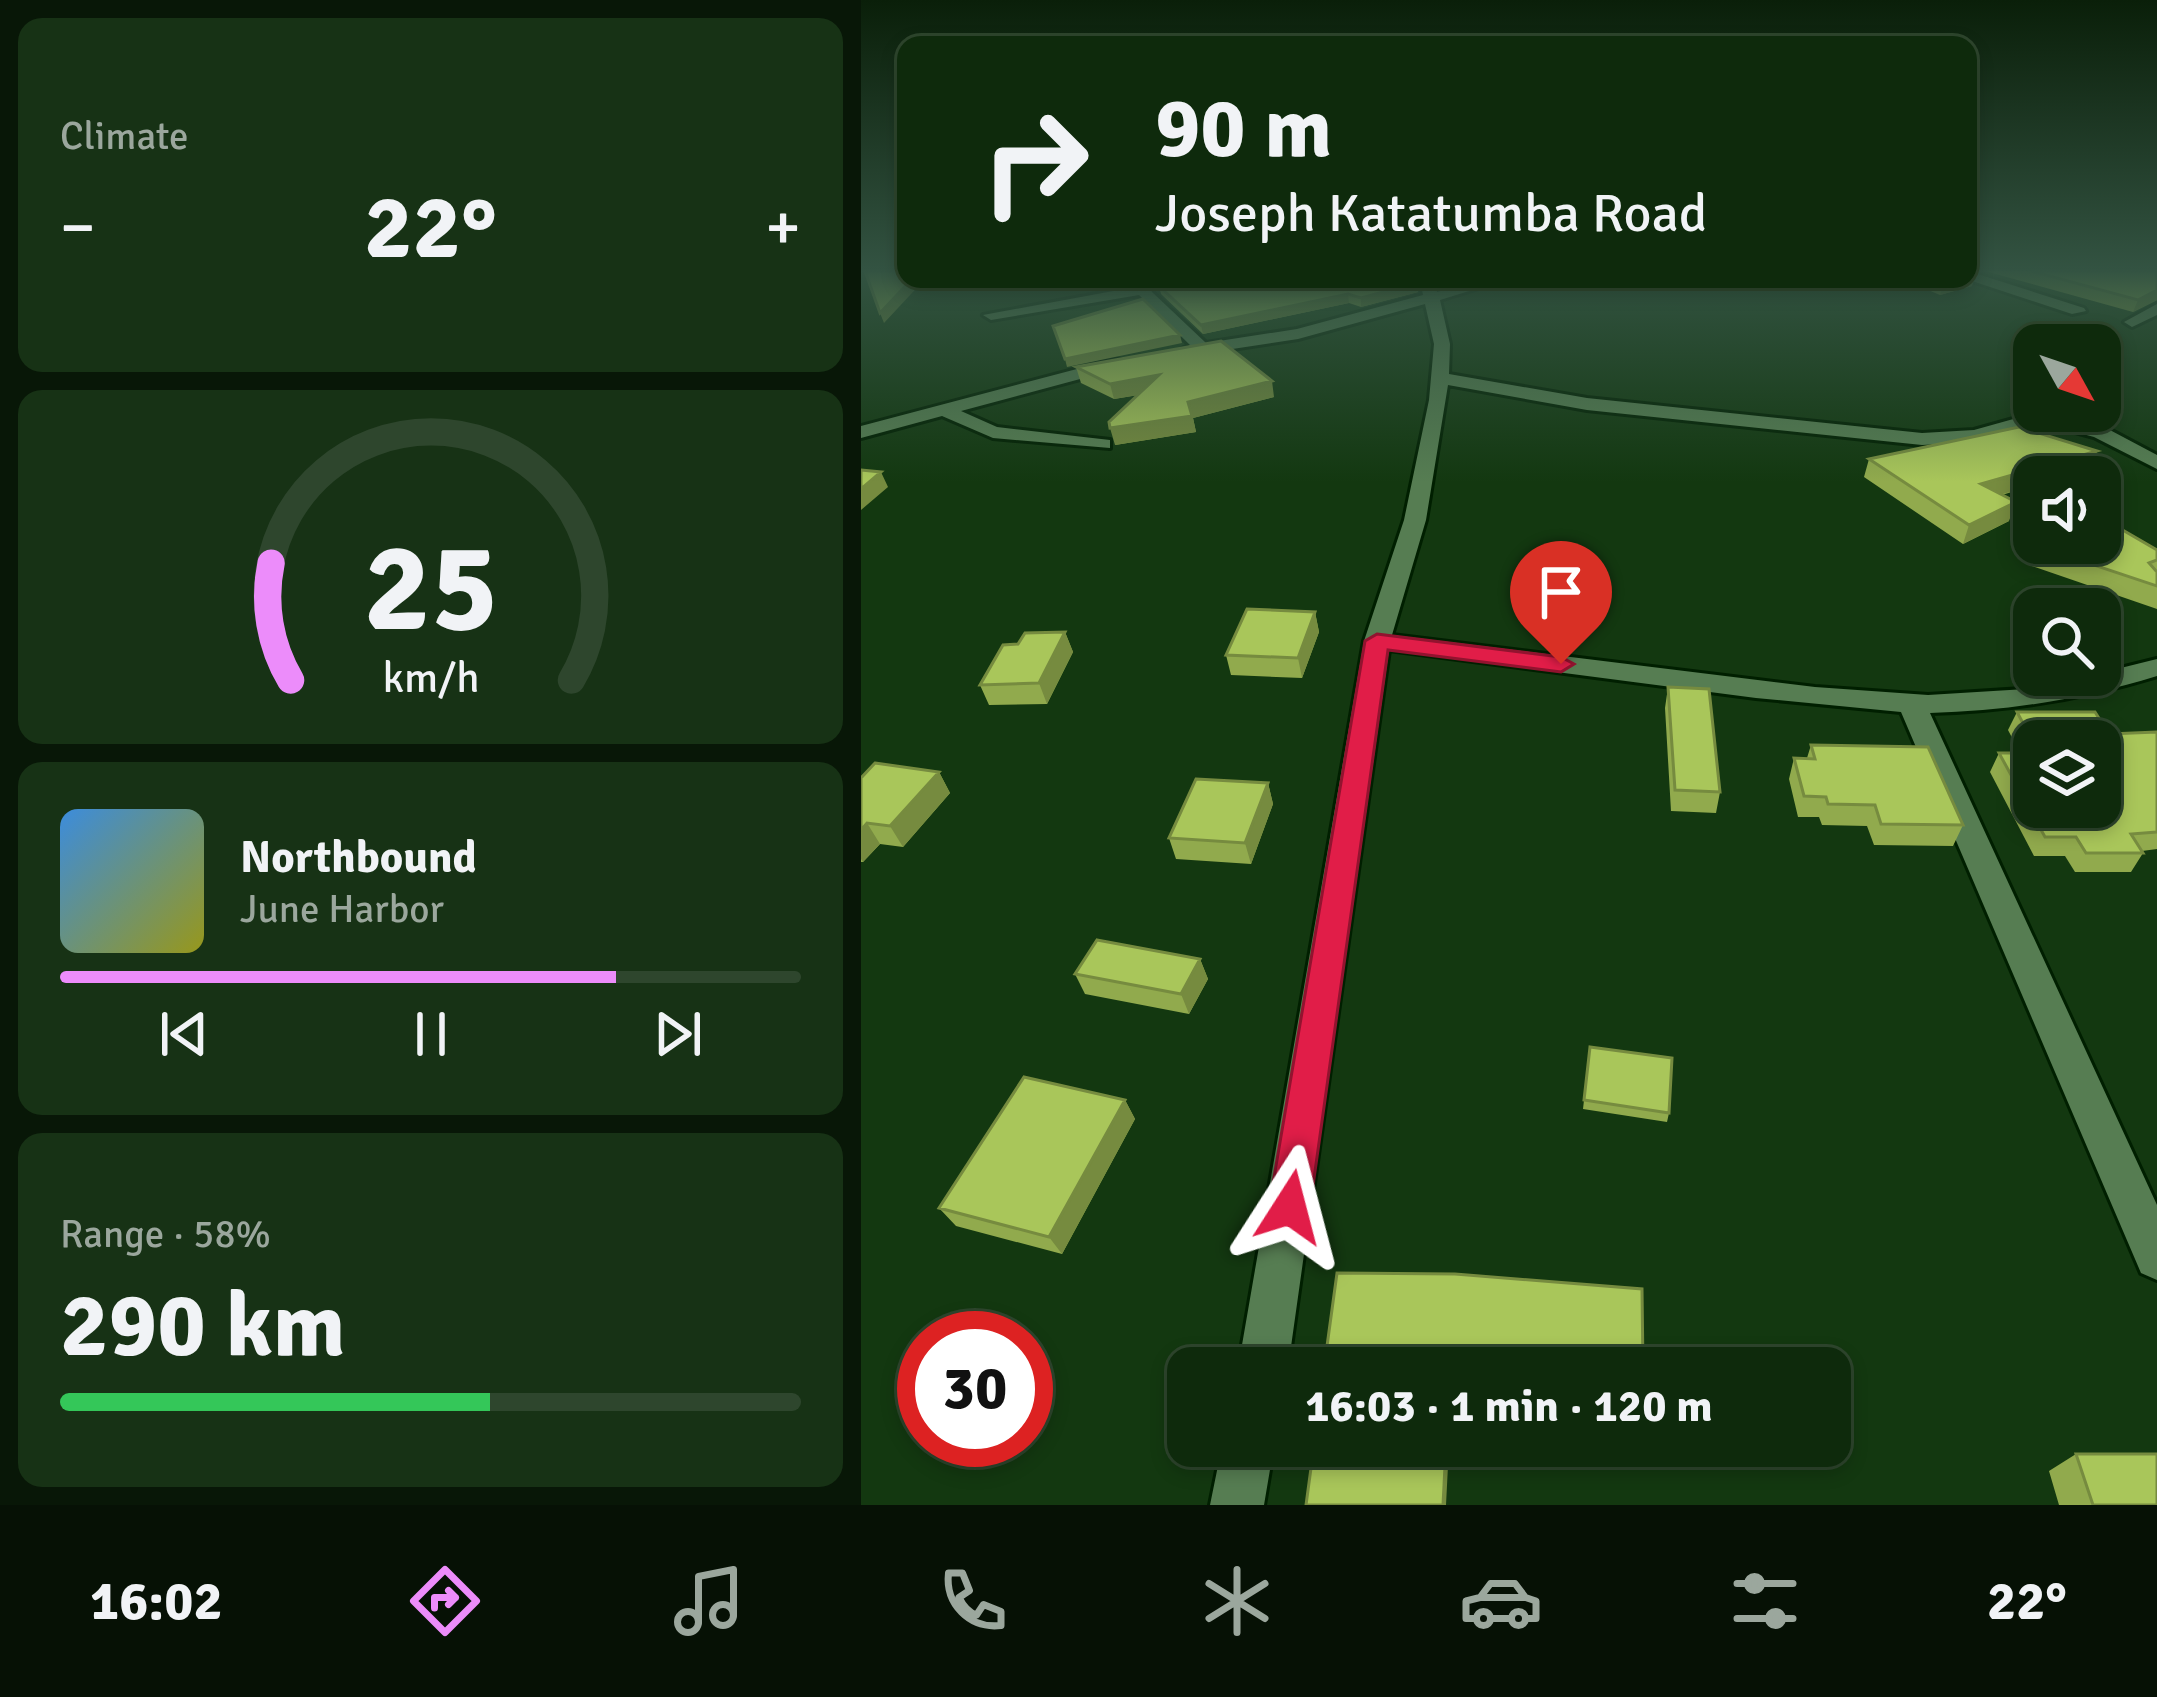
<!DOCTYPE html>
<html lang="en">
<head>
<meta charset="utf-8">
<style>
  :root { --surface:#0e2a0c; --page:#173215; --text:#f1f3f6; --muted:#9ba79d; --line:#2e462d; --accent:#ec8cfa }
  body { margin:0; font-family:Signika,sans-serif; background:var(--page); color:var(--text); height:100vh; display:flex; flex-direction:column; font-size:45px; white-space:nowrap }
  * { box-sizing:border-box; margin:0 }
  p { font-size:39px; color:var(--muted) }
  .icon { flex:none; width:66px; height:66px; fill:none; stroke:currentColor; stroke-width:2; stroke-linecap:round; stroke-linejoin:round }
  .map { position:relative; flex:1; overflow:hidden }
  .side { display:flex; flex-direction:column; gap:18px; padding:18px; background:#081707; width:861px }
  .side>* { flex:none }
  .guide { position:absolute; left:36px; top:36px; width:1080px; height:252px; border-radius:24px; box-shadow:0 6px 18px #0003,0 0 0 3px var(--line); background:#0e2a0c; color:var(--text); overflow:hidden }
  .needle { width:78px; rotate:130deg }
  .fabs { position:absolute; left:1152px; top:324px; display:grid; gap:24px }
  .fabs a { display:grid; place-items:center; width:108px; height:108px; border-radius:24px; background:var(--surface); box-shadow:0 6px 18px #0003,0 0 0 3px var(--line); font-size:60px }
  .speed { position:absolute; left:36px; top:1311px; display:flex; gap:24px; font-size:60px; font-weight:700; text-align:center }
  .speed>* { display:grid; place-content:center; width:156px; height:156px; border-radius:50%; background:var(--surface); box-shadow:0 6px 18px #0003,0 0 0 3px var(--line); line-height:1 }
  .speed .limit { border:18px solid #d22; background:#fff; color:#111 }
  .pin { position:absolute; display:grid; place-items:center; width:102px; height:102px; color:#fff; margin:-123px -51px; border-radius:50% 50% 50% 0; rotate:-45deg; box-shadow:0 0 12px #0007 }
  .pin .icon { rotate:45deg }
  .me { position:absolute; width:132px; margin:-66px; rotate:9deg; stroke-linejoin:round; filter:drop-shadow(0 0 9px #0008) }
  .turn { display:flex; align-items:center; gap:42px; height:252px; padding:0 60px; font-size:54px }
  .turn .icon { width:156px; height:156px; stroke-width:2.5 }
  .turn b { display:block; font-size:84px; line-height:102px }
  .big { font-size:90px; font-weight:700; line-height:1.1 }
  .side .tile { flex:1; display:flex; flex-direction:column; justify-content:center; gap:18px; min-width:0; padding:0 42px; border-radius:24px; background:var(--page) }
  .side .dial { align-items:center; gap:0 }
  .dial svg { height:312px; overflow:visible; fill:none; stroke:var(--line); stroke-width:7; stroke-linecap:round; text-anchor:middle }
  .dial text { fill:var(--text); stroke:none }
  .song { display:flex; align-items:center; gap:36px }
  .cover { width:144px; height:144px; border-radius:18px; background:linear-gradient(135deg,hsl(210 70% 55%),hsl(60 70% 35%)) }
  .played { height:12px; border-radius:6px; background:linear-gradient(90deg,var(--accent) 75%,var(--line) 75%) }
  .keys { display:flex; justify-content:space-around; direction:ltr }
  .heat { display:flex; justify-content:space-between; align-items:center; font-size:66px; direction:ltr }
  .charge { height:18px; border-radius:9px; background:linear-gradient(90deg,#34c759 58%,var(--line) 0) }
  .trip { position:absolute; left:306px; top:1347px; width:684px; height:120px; border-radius:24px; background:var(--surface); box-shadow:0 6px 18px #0003,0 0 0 3px var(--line); font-weight:700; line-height:120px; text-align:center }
  .dock { display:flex; height:192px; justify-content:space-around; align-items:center; background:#061105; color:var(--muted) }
  .dock .icon { width:84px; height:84px }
  .dock .current { color:var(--accent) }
  .dock b { font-size:54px; color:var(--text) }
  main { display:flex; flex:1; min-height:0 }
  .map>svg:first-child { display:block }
</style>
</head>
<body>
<main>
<section class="side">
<div class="tile"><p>Climate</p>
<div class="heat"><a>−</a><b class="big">22°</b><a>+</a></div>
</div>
<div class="tile dial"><svg viewBox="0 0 100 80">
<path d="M14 69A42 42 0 1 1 86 69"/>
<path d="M14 69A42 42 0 0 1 9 39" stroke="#ec8cfa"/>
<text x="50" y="56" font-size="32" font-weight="700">25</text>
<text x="50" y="72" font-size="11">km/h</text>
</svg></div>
<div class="tile">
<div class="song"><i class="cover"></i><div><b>Northbound</b><p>June Harbor</p></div></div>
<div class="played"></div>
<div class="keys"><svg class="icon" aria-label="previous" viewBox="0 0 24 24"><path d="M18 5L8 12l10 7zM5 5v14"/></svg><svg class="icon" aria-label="pause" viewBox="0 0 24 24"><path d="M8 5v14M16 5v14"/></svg><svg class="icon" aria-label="next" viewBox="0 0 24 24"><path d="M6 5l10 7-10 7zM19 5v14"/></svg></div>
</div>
<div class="tile"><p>Range · 58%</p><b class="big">290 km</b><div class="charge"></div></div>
</section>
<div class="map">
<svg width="1296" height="1505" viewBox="0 0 1296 1505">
  <rect width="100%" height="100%" fill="#133810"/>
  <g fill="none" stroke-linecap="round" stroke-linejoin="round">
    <defs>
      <path id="minor" d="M1107,271L1223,308L1225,311L1211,314L1105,279Z
        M270,279H284L291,292L345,343L436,329L562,295L559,279H573L576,292L623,279H647L579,300L589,344L588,374L726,398L1061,433L1113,430L1181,411L1247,429L1296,455V469L1233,437L1181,423L1114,442L1061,445L726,410L587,385L565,520L531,635L954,687L1067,695L1179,688L1296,659V676C1221,699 1148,711 1069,713L1296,1205V1280L1280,1273L1040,712L895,698L528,650L427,1368H377L503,641L543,520L568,400L573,344L564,304L437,339L325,356L317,351L329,345L278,295L130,320L122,315L274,287Z
        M1296,304V315L1271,327L1263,322Z
        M254,359L260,360V368L100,411L136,427L249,440V448L132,438L81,416L0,438V426Z
        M361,1446H413L403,1505H349Z"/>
    </defs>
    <use href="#minor" stroke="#001f00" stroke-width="6"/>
    <use href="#minor" fill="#567d52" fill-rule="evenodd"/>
  </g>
  <path fill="#91aa4d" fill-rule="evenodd" d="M1124,271H1296V300L1272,312Z
    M1041,279H1107L1111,286L1079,295Z
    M556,283L557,292L500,307L488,303L342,334L300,294L298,286Z
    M215,367L413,397L332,418L335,432L254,445L277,395L253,399L220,383Z
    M1236,451L1229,469L1200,477H1173V485L1141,495L1148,521L1102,544L1003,477L1008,459Z
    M1176,546L1296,550V609L1168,565Z
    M454,612L458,632L441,678L370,675L365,655Z
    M204,632L212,652L186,704L128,705L119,685Z
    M807,687L859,792L855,813L810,811L804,708Z
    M1156,712L1248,734L1296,732V849L1281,851L1282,853L1270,872H1214L1204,856H1173L1129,772L1138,753H1159L1147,730ZM1173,741L1239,807H1173Z
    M950,745L1102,825L1092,846L1013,845L1006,826L961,825L958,817H937L928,779L933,758H946Z
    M78,772L89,793L42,847L19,844L2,862H0V778Z
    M407,783L412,804L390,864L315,859L308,838Z
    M339,959L347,979L328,1014L224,994L214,974Z
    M729,1047L808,1113L806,1122L722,1109Z
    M264,1100L274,1119L201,1254L95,1226L78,1208Z
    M661,1446H745V1452L741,1467L661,1460Z
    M1215,1454L1296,1505H1198L1188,1471Z"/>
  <path fill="#768b3f" d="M1115,274L1111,286L1079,295L1083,283L1096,279H1107V276Z
    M51,279H64L23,323L19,313Z
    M556,283L557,292L500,307V298Z
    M1296,290V300L1272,312L1277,300Z
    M487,294L488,303L342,334L340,325Z
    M319,335L321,343L206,367L204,359Z
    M298,375L302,391L253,399L249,384Z
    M411,381L413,397L332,418L335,432L254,445L249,428L327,402Z
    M1236,451L1229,469L1200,477H1173V485L1114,502L1120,484Z
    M20,472L27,487L0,510V489Z
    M1155,502L1148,521L1102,544L1108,525Z
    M454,612L458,632L441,678L437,658Z
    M204,632L212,652L186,704L178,683Z
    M78,772L89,793L42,847L29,826Z
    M407,783L412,804L390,864L384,843Z
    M6,823L19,844L2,862L0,859V830Z
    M339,959L347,979L328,1014L320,994Z
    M264,1100L274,1119L201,1254L188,1237Z
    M585,1446H588L585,1505H582Z"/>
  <path fill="#a9c65a" stroke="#768b3f" stroke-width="3" d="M4,271H45V279H51L19,313Z
    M1170,271H1296V290L1277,300Z
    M331,279H554L556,283L500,298L487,294L340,325L298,286Z
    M282,299L319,335L204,359L192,326Z
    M360,341L411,381L327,402L331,416L249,428L248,422L298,375L249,384L215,367Z
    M1158,427L1236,451L1120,484L1155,502L1108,525L1008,459Z
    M0,470L20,472L0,489Z
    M1253,525L1296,550V560L1288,563L1296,572V586L1176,546L1187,543H1239V529Z
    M386,609L454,612L437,658L365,655Z
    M204,632L178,683L119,685L142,645L157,644L164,633Z
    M807,687L848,689L859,792L814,790Z
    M1156,712H1234L1248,734L1296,732V832L1270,834L1282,853H1225L1215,837H1184L1138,753H1173V807H1239V741H1173V744Z
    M950,745L1067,747L1102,825L1020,824L1014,805L967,804L965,797L943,796L933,758L954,759Z
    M14,763L78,772L29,826L6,823L0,830V778Z
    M335,779L407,783L384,843L308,838Z
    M236,940L339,959L320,994L214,974Z
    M729,1047L811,1058L808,1113L723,1100Z
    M163,1077L264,1100L188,1237L78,1208Z
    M476,1273L594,1274L781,1289L782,1368H463Z
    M453,1446H585L582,1505H445Z
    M683,1446H745V1452Z
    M1215,1454H1296V1505H1232Z"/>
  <linearGradient id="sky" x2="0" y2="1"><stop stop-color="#0a1f09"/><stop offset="0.56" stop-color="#335342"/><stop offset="1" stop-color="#335342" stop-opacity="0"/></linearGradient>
  <rect width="1296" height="482" fill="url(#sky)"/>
  <path fill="#e11d48" stroke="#92132f" stroke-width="3" d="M516,634L700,657L713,664L700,672L527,650L449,1207L443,1221L429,1227L414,1221L408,1207L504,641Z"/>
</svg>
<div class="fabs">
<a><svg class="needle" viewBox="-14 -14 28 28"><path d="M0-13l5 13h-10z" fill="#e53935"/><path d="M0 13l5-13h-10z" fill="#9ba79d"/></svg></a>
<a><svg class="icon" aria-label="sound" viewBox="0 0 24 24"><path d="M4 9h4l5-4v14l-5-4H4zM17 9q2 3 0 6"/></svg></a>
<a><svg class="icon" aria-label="search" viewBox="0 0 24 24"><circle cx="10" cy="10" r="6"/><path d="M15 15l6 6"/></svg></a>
<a><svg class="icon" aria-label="layers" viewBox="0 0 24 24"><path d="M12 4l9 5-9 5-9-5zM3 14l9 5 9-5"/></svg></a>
</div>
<div class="speed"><div class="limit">30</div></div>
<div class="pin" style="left:700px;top:664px;background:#d93025"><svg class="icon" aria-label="arrive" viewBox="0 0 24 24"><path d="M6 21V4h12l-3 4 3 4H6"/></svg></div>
<svg class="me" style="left:429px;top:1207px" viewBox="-20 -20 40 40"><path d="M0-17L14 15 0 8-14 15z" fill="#e11d48" stroke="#fff" stroke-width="4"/></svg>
<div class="trip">16:03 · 1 min · 120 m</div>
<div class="guide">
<div class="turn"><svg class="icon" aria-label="right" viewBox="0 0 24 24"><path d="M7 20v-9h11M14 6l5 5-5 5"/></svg><div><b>90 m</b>Joseph Katatumba Road</div></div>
</div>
</div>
</main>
<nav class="dock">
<b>16:02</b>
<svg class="icon current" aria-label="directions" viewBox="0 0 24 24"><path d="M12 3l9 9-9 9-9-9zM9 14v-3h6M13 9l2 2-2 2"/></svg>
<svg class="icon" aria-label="music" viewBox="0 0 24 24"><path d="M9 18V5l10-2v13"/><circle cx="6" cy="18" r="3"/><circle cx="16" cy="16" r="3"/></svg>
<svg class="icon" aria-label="phone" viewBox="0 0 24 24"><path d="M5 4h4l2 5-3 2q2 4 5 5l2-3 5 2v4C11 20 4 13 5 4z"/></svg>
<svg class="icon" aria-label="climate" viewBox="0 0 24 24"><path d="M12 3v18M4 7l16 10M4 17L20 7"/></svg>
<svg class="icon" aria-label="car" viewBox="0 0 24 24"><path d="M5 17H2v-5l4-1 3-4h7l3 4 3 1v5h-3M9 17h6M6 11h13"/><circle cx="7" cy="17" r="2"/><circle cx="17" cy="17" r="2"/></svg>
<svg class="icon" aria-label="filters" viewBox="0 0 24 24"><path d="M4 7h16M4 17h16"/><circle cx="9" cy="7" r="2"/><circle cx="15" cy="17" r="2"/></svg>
<b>22°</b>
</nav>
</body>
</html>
